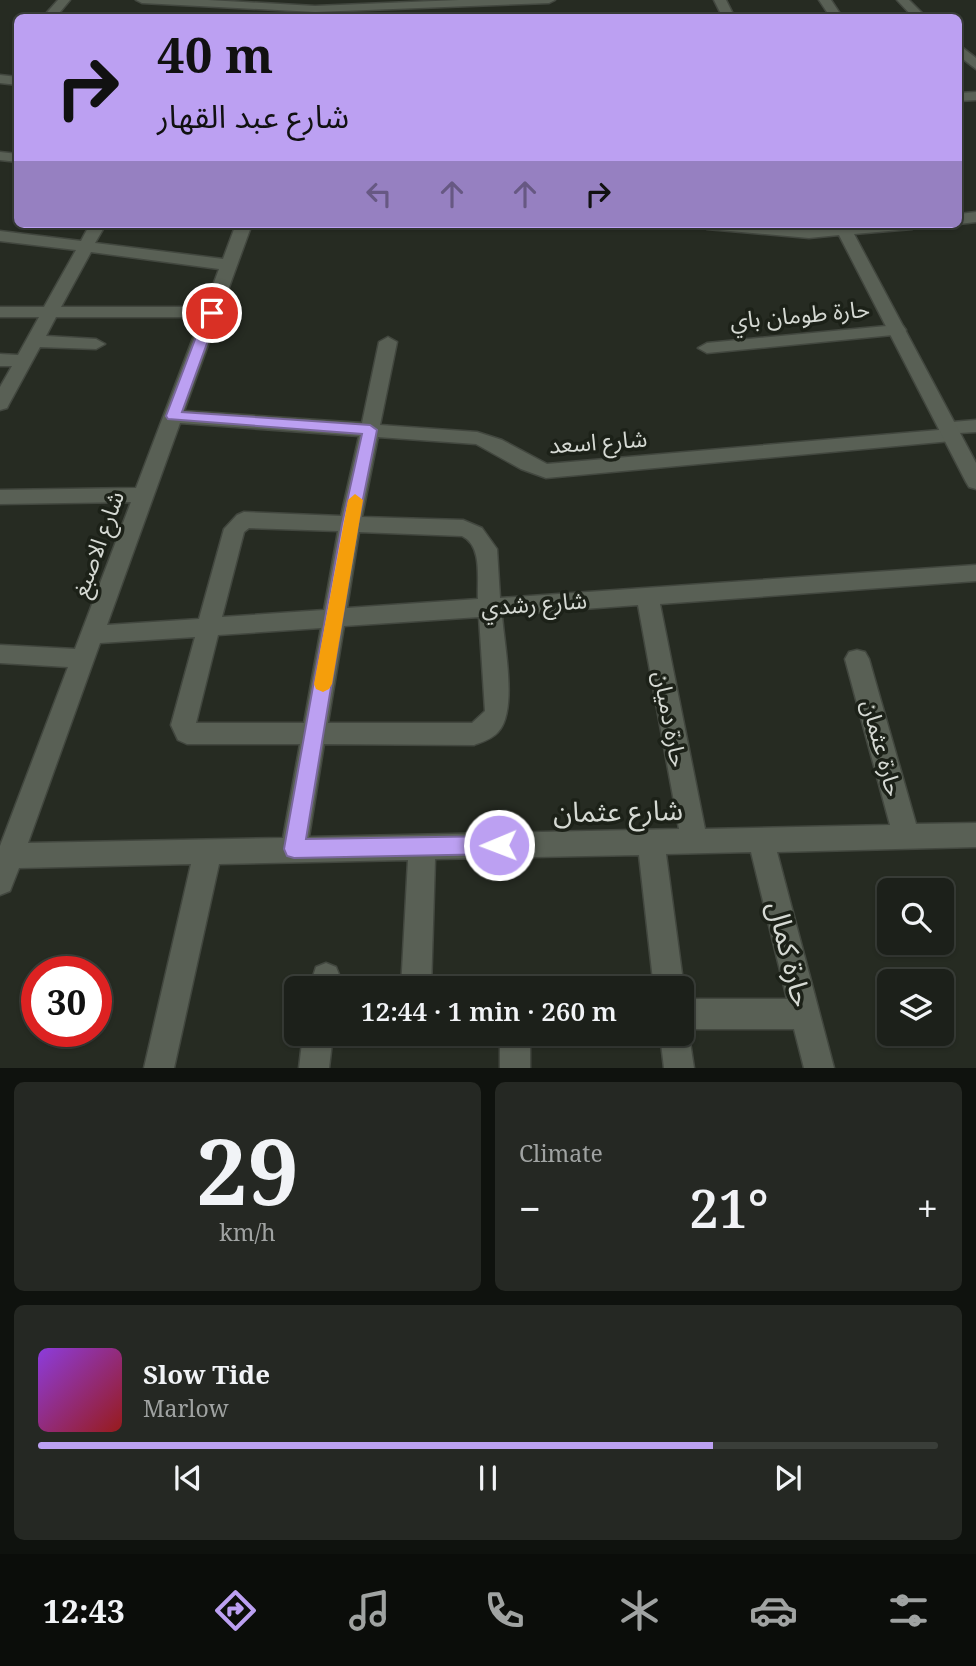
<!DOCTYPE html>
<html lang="en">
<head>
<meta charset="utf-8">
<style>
  :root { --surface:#1c201a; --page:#252823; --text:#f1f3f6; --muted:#a0a3a2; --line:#3a3e39; --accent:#bca0f2 }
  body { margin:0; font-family:"Noto Serif","Noto Sans Arabic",serif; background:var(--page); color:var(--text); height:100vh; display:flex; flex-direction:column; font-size:26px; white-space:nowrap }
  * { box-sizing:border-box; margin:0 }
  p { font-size:23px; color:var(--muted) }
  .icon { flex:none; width:38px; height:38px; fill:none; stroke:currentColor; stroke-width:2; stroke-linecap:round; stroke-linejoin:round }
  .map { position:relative; height:1068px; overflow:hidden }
  .details { display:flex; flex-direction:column; gap:14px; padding:14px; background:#0f120e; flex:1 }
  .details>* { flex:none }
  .hud { position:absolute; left:14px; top:14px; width:948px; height:214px; border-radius:10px; box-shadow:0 2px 5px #0004,0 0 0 2px var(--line); background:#bca0f2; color:#111; overflow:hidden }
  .controls { position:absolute; left:877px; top:878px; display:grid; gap:14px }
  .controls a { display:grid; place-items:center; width:77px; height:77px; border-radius:10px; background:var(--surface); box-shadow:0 2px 5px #0004,0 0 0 2px var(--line); font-size:35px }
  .speed { position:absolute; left:21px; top:956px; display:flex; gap:14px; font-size:35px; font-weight:700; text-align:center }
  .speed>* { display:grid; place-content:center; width:91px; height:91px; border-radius:50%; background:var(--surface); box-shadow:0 2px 5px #0004,0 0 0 2px var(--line); line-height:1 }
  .speed .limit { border:10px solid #d22; background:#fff; color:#111 }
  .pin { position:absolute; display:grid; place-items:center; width:60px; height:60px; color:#fff; margin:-30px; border:4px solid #fff; border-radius:50%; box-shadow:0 2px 7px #0007 }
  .me { position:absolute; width:77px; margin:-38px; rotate:269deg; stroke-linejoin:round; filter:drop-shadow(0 0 5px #0008) }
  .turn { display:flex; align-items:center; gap:24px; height:147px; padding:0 28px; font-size:32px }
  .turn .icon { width:91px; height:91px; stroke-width:2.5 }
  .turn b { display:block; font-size:49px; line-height:60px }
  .lanes { display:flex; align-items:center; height:66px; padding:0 28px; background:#0003; justify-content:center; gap:35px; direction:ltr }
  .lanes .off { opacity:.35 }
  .big { font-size:52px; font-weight:600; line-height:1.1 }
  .details .card { flex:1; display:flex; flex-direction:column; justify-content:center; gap:10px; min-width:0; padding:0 24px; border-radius:10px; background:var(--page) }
  .details .dial { align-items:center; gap:0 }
  .dial b { font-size:91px; line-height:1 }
  .song { display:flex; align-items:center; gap:21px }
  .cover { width:84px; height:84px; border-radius:10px; background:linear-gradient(135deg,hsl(270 70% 55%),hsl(0 70% 35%)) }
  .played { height:7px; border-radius:4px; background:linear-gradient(90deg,var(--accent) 75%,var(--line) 75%) }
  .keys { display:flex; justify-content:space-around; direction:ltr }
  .heat { display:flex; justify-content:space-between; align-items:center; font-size:38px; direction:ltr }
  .details .tiles { flex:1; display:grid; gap:14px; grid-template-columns:1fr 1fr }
  .card:last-child { grid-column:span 2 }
  .trip { position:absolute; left:284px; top:976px; width:410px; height:70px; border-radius:10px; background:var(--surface); box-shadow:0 2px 5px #0004,0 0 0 2px var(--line); font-weight:600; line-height:70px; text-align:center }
  .tabs { display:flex; height:112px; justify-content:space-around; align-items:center; background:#0b0d0a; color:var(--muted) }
  .tabs .icon { width:49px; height:49px }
  .tabs .active { color:var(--accent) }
  .tabs b { font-size:32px; color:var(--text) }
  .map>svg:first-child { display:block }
</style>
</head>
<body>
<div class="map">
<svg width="976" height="1068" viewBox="0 0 976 1068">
  <rect width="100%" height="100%" fill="#262b22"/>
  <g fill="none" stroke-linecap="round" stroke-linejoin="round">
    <defs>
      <path id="street" d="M58,0H70L55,18H42Z
        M136,0H208L315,6L459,0H555L549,3L315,12L142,3Z
        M819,0H831L843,18H831Z
        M897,0H909L927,18H914Z
        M959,45L976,58V69L959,56Z
        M0,75L18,77V85L0,83Z
        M976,92V100L959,101V93Z
        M90,224H106L95,243L223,259L236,224H252L184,411L362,423L379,342L388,337L397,342L380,425L477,432L502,440L547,464L939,430L940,423L976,420V432L959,433L958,440L951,441L546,478L521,469L476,444L378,437L362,517L463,520L482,528L497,549L500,598L976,565V581L660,604L705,829L890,825L845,659L849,652L857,650L865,652L869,659L916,824L976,823V847L777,852L834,1068H804L794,1029H688L694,1068H664L660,1034H681V999H787L751,852L666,854L684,989L681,996V989H654L639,855L435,859L431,989H401L408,860L219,864L174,1068H144L191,864L19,868L10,891L0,895V846L68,667L0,663V645L75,649L131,502L0,504V490L136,488L201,317H56L46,336L96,339L105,344L96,349L40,347L9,404L7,408L0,410V387L12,366H0V354L18,355L39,317H0V307H44L76,250L0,241V231L81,241ZM91,252L219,269L205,307H61ZM180,423L359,436L341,516L244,512L237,515L224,529L199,619L107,625ZM249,528L338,531L324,610L222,617L244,532ZM359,532L462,536C483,546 477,579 478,599L347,608ZM638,605L679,829L309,837L324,744L474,745C482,742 492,739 498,732C518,711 504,644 502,615ZM479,617L485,711L472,723H328L344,626ZM321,628L304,723H196L218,635ZM195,637L171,725L178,740L187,744H300L283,838L28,843L100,643Z
        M897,325L903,326L906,330L903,334L707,353L698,348L707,343Z
        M326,963L336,967L340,977L339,989H309L316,967Z
        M303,1034H333L329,1068H299Z
        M500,1034H530V1068H500Z"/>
      <path id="secondary" d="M714,0H726L735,18H723Z
        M0,152L18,154V162L0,160Z
        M976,212V222L959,224V214Z
        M699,224C744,224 790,230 834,226L833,224H920L912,229L854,234L976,463V489L969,487L966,482L839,235L809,238L707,229Z"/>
    </defs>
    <use href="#street" stroke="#42473f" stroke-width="3"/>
    <use href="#secondary" stroke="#42473f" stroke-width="3"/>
    <use href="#street" fill="#596055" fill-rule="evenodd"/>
    <use href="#secondary" fill="#596055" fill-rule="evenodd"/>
  </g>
  <path fill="#bca0f2" stroke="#7a689d" stroke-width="2" d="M212,309L218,313L182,412L370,425L377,430L358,524L306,839L499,836L506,838L509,845L506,851L499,854L294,858L287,856L284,849L342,524L362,434L168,419L166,416L205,313Z"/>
  <path fill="#f59e0b" d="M355,494L363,500L332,684L329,689L323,692L316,689L314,684L348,500Z"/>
  <g text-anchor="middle" stroke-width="7" stroke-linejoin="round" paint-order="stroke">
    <g font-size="23" fill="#d5d9d3" stroke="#1c2118">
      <text transform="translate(800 315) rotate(-5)" y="8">حارة طومان باي</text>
      <text transform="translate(598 442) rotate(-4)" y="8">شارع اسعد</text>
      <text transform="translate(98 544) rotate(-70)" y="8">شارع الاصبغ</text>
      <text transform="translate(534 604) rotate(-4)" y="8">شارع رشدي</text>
      <text transform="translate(670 719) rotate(79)" y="8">حارة دميان</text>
      <text transform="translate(882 748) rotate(75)" y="8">حارة عثمان</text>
    </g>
    <g font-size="28" fill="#d5d9d3" stroke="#1c2118">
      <text transform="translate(618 811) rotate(-1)" y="10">شارع عثمان</text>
      <text transform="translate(790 954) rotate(76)" y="10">حارة كمال</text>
    </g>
  </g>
</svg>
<div class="controls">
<a><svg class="icon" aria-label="search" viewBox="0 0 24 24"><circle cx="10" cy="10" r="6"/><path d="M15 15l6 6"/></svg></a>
<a><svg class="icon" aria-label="layers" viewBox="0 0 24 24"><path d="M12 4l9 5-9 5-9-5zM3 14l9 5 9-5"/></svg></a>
</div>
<div class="speed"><div class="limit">30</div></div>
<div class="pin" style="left:212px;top:313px;background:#d93025"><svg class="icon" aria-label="arrive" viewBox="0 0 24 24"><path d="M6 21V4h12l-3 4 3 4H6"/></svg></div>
<svg class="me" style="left:499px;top:845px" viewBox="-20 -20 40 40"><circle r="17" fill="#bca0f2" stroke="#fff" stroke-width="3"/><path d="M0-11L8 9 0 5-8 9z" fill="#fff"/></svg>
<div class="trip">12:44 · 1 min · 260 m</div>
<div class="hud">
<div class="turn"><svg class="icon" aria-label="right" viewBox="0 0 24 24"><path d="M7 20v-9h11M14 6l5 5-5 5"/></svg><div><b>40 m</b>شارع عبد القهار</div></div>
<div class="lanes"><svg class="icon off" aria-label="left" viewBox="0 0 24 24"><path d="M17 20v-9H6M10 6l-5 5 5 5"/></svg><svg class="icon off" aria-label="ahead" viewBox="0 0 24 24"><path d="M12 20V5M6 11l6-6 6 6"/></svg><svg class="icon off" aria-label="ahead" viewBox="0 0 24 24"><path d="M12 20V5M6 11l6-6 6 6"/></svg><svg class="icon" aria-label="right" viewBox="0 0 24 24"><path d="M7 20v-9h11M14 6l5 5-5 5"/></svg></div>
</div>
</div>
<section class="details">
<div class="tiles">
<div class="card dial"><b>29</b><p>km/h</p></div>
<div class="card"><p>Climate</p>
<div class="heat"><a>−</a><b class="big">21°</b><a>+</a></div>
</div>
<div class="card">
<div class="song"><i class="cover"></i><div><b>Slow Tide</b><p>Marlow</p></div></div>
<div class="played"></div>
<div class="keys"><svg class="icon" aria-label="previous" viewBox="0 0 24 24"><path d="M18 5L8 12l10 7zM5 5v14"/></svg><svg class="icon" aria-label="pause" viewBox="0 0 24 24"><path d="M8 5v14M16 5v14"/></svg><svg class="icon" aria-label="next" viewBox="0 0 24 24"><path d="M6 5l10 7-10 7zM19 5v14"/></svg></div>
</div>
</div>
</section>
<nav class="tabs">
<b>12:43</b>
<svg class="icon active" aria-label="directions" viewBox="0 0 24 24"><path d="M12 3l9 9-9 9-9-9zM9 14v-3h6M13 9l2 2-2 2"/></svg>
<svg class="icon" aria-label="music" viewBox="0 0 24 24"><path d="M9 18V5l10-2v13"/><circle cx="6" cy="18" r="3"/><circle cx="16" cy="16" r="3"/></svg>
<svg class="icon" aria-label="phone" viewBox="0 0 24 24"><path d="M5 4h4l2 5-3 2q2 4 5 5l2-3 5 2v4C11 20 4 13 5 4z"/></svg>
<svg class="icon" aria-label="climate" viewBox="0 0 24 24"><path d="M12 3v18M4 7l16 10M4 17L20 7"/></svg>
<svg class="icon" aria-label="car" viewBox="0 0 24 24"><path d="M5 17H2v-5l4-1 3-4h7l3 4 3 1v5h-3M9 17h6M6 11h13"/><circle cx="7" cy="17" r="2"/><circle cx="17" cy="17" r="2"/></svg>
<svg class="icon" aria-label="filters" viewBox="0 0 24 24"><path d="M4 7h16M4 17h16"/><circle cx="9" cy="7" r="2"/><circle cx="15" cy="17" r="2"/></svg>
</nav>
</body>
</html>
